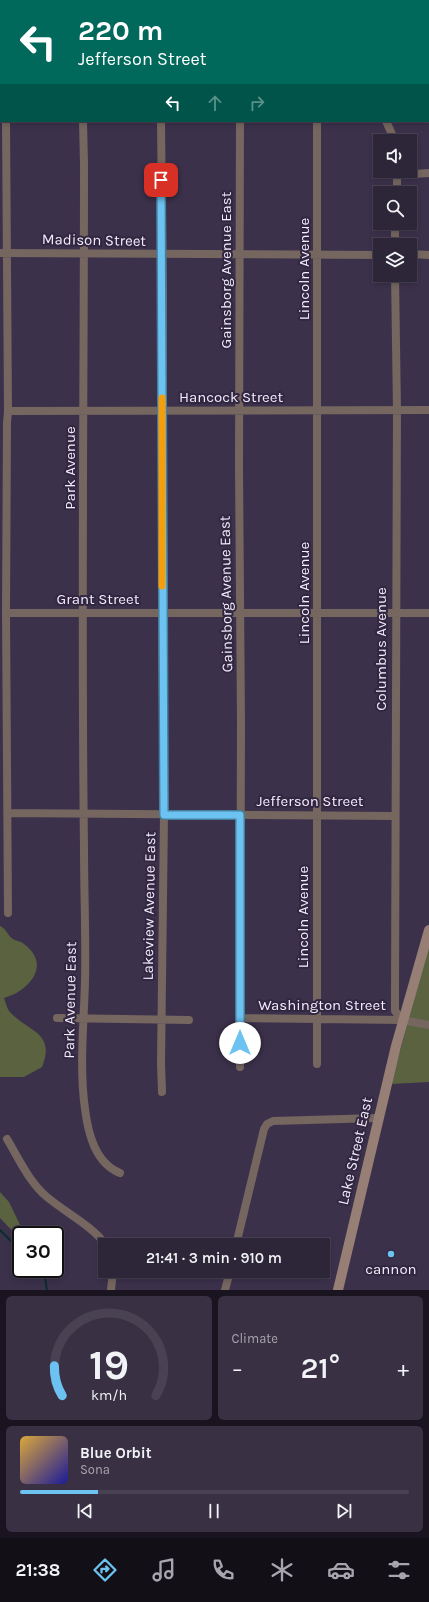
<!DOCTYPE html>
<html lang="en">
<head>
<meta charset="utf-8">
<style>
  :root { --surface:#2d2538; --page:#393143; --text:#f1f3f6; --muted:#a7a5ae; --line:#484253; --accent:#6cc3f2 }
  body { margin:0; font-family:Karla,sans-serif; background:var(--page); color:var(--text); height:100vh; display:flex; flex-direction:column; font-size:15px; white-space:nowrap }
  * { box-sizing:border-box; margin:0 }
  p { font-size:13px; color:var(--muted) }
  .icon { flex:none; width:22px; height:22px; fill:none; stroke:currentColor; stroke-width:2; stroke-linecap:round; stroke-linejoin:round }
  .map { position:relative; height:1290px; overflow:hidden }
  .sheet { display:flex; flex-direction:column; gap:6px; padding:6px; background:#19141f; flex:1 }
  .sheet>* { flex:none }
  .guide { position:absolute; left:0px; top:0px; width:429px; height:122px; box-shadow:0 2px 6px #0003,0 0 0 1px var(--line); background:#00695c; color:#fff; overflow:hidden }
  .tools { position:absolute; left:373px; top:134px; display:grid; gap:8px }
  .tools a { display:grid; place-items:center; width:44px; height:44px; border-radius:0px; background:var(--surface); box-shadow:0 2px 6px #0003,0 0 0 1px var(--line); font-size:20px }
  .speed { position:absolute; left:12px; top:1226px; display:flex; gap:8px; font-size:20px; font-weight:700; text-align:center }
  .speed>* { display:grid; place-content:center; width:52px; height:52px; border-radius:50%; background:var(--surface); box-shadow:0 2px 6px #0003,0 0 0 1px var(--line); line-height:1 }
  .speed .limit { border:2px solid #111; border-radius:6px; background:#fff; color:#111 }
  .pin { position:absolute; display:grid; place-items:center; width:34px; height:34px; color:#fff; margin:-17px; border-radius:8px; box-shadow:0 2px 6px #0006 }
  .me { position:absolute; width:44px; margin:-22px; rotate:0deg; stroke-linejoin:round; filter:drop-shadow(0 0 3px #0008) }
  .turn { display:flex; align-items:center; gap:14px; height:84px; padding:0 12px; font-size:18px }
  .turn .icon { width:52px; height:52px; stroke-width:2.5 }
  .turn b { display:block; font-size:28px; line-height:34px }
  .lanes { display:flex; align-items:center; height:38px; padding:0 12px; background:#0003; justify-content:center; gap:20px; direction:ltr }
  .lanes .off { opacity:.35 }
  .big { font-size:30px; font-weight:600; line-height:1.1 }
  .sheet .card { flex:1; display:flex; flex-direction:column; justify-content:center; gap:6px; min-width:0; padding:0 14px; border-radius:6px; background:var(--page) }
  .sheet .dial { align-items:center; gap:0 }
  .dial svg { height:104px; overflow:visible; fill:none; stroke:var(--line); stroke-width:7; stroke-linecap:round; text-anchor:middle }
  .dial text { fill:var(--text); stroke:none }
  .song { display:flex; align-items:center; gap:12px }
  .cover { width:48px; height:48px; border-radius:6px; background:linear-gradient(135deg,hsl(40 70% 55%),hsl(240 70% 35%)) }
  .played { height:4px; border-radius:2px; background:linear-gradient(90deg,var(--accent) 20%,var(--line) 20%) }
  .keys { display:flex; justify-content:space-around; direction:ltr }
  .heat { display:flex; justify-content:space-between; align-items:center; font-size:22px; direction:ltr }
  .sheet .tiles { flex:1; display:grid; gap:6px; grid-template-columns:1fr 1fr }
  .card:last-child { grid-column:span 2 }
  .trip { position:absolute; left:98px; top:1238px; width:232px; height:40px; border-radius:0px; background:var(--surface); box-shadow:0 2px 6px #0003,0 0 0 1px var(--line); font-weight:600; line-height:40px; text-align:center }
  .menu { display:flex; height:64px; justify-content:space-around; align-items:center; background:#120f16; color:var(--muted) }
  .menu .icon { width:28px; height:28px }
  .menu .on { color:var(--accent) }
  .menu b { font-size:18px; color:var(--text) }
  .map>svg:first-child { display:block }
</style>
</head>
<body>
<div class="map">
<svg width="429" height="1290" viewBox="0 0 429 1290">
  <rect width="100%" height="100%" fill="#3c314b"/>
  <path fill="#5a6240" d="M0,926C7,929 7,935 13,939C16,941 21,941 24,944C44,959 39,977 21,990C16,994 9,996 4,998C6,1003 7,1009 10,1012C28,1032 56,1032 42,1067L24,1077H0Z
    M429,945V1082L391,1084Z
    M0,1192L9,1202L25,1235H21V1240L0,1218Z"/>
  <g fill="none" stroke-linecap="round" stroke-linejoin="round">
    <path stroke="#092d30" stroke-width="2" d="M0,1230L21,1251
      M38,1269L45,1278L47,1290"/>
    <path stroke="#756660" stroke-width="8" d="M3,0L4,1
      M81,0V1
      M160,0V1
      M238,0V1
      M327,0L328,1
      M0,19H1
      M0,99H1
      M428,99H429
      M6,121L8,411L7,423L6,613L8,913
      M83,121L84,164C84,392 81,620 84,847C84,892 86,936 85,981C84,1023 79,1067 85,1109C88,1133 95,1163 120,1173
      M161,121L163,297L162,613L164,815L161,1063L162,1092
      M240,121L239,468L241,722L240,1067
      M386,121L395,141
      M397,175L429,173
      M397,193V171
      M395,245V223
      M0,253L380,255
      M410,254L429,255
      M395,275L397,411L395,994V1011L403,1020
      M8,411L429,410
      M6,613H429
      M8,813L395,816
      M57,1018L189,1020
      M240,1018L403,1020L429,1025
      M317,1064V121
      M7,1139C19,1159 29,1182 47,1197C66,1213 91,1225 106,1245
      M236,1245L264,1129L267,1124L273,1121L378,1118
      M111,1290L113,1271
      M225,1290L230,1271"/>
    <path stroke="#977f75" stroke-width="10" d="M338,1290L396,1046L429,930"/>
  </g>
  <g fill="none" stroke-linecap="round" stroke-linejoin="round">
    <defs>
      <path id="route" d="M161,180C164,392 161,604 164,815H240V1043"/>
    </defs>
    <use href="#route" stroke="#467f9d" stroke-width="10"/>
    <use href="#route" stroke="#6cc3f2" stroke-width="7"/>
    <path stroke="#f59e0b" stroke-width="7" d="M162,586V398"/>
  </g>
  <circle fill="#6cc3f2" stroke="#322740" stroke-width="1.5" cx="391" cy="1254" r="4"/>
  <g text-anchor="middle" stroke-width="4" stroke-linejoin="round" paint-order="stroke">
    <g font-size="15" fill="#f3ecfd" stroke="#322740">
      <text transform="translate(94 240) rotate(1)" y="5">Madison Street</text>
      <text transform="translate(304 269) rotate(-90)" y="5">Lincoln Avenue</text>
      <text transform="translate(226 270) rotate(-90)" y="5">Gainsborg Avenue East</text>
      <text x="231" y="402">Hancock Street</text>
      <text transform="translate(70 468) rotate(-90)" y="5">Park Avenue</text>
      <text transform="translate(304 593) rotate(-90)" y="5">Lincoln Avenue</text>
      <text transform="translate(226 594) rotate(-91)" y="5">Gainsborg Avenue East</text>
      <text x="98" y="604">Grant Street</text>
      <text transform="translate(381 649) rotate(-90)" y="5">Columbus Avenue</text>
      <text x="310" y="806">Jefferson Street</text>
      <text transform="translate(149 906) rotate(-89)" y="5">Lakeview Avenue East</text>
      <text transform="translate(303 917) rotate(-90)" y="5">Lincoln Avenue</text>
      <text transform="translate(70 1000) rotate(-89)" y="5">Park Avenue East</text>
      <text x="322" y="1010">Washington Street</text>
      <text transform="translate(355 1151) rotate(-77)" y="5">Lake Street East</text>
    </g>
    <g font-size="15" fill="#f3ecfd" stroke="#322740">
      <text x="391" y="1274">cannon</text>
    </g>
  </g>
</svg>
<div class="tools">
<a><svg class="icon" aria-label="sound" viewBox="0 0 24 24"><path d="M4 9h4l5-4v14l-5-4H4zM17 9q2 3 0 6"/></svg></a>
<a><svg class="icon" aria-label="search" viewBox="0 0 24 24"><circle cx="10" cy="10" r="6"/><path d="M15 15l6 6"/></svg></a>
<a><svg class="icon" aria-label="layers" viewBox="0 0 24 24"><path d="M12 4l9 5-9 5-9-5zM3 14l9 5 9-5"/></svg></a>
</div>
<div class="speed"><div class="limit">30</div></div>
<div class="pin" style="left:161px;top:180px;background:#d93025"><svg class="icon" aria-label="arrive" viewBox="0 0 24 24"><path d="M6 21V4h12l-3 4 3 4H6"/></svg></div>
<svg class="me" style="left:240px;top:1043px" viewBox="-20 -20 40 40"><circle r="19" fill="#fff"/><path d="M0-13L10 11 0 6-10 11z" fill="#6cc3f2"/></svg>
<div class="trip">21:41 · 3 min · 910 m</div>
<div class="guide">
<div class="turn"><svg class="icon" aria-label="left" viewBox="0 0 24 24"><path d="M17 20v-9H6M10 6l-5 5 5 5"/></svg><div><b>220 m</b>Jefferson Street</div></div>
<div class="lanes"><svg class="icon" aria-label="left" viewBox="0 0 24 24"><path d="M17 20v-9H6M10 6l-5 5 5 5"/></svg><svg class="icon off" aria-label="ahead" viewBox="0 0 24 24"><path d="M12 20V5M6 11l6-6 6 6"/></svg><svg class="icon off" aria-label="right" viewBox="0 0 24 24"><path d="M7 20v-9h11M14 6l5 5-5 5"/></svg></div>
</div>
</div>
<section class="sheet">
<div class="tiles">
<div class="card dial"><svg viewBox="0 0 100 80">
<path d="M14 69A42 42 0 1 1 86 69"/>
<path d="M14 69A42 42 0 0 1 8 46" stroke="#6cc3f2"/>
<text x="50" y="56" font-size="32" font-weight="700">19</text>
<text x="50" y="72" font-size="11">km/h</text>
</svg></div>
<div class="card"><p>Climate</p>
<div class="heat"><a>−</a><b class="big">21°</b><a>+</a></div>
</div>
<div class="card">
<div class="song"><i class="cover"></i><div><b>Blue Orbit</b><p>Sona</p></div></div>
<div class="played"></div>
<div class="keys"><svg class="icon" aria-label="previous" viewBox="0 0 24 24"><path d="M18 5L8 12l10 7zM5 5v14"/></svg><svg class="icon" aria-label="pause" viewBox="0 0 24 24"><path d="M8 5v14M16 5v14"/></svg><svg class="icon" aria-label="next" viewBox="0 0 24 24"><path d="M6 5l10 7-10 7zM19 5v14"/></svg></div>
</div>
</div>
</section>
<nav class="menu">
<b>21:38</b>
<svg class="icon on" aria-label="directions" viewBox="0 0 24 24"><path d="M12 3l9 9-9 9-9-9zM9 14v-3h6M13 9l2 2-2 2"/></svg>
<svg class="icon" aria-label="music" viewBox="0 0 24 24"><path d="M9 18V5l10-2v13"/><circle cx="6" cy="18" r="3"/><circle cx="16" cy="16" r="3"/></svg>
<svg class="icon" aria-label="phone" viewBox="0 0 24 24"><path d="M5 4h4l2 5-3 2q2 4 5 5l2-3 5 2v4C11 20 4 13 5 4z"/></svg>
<svg class="icon" aria-label="climate" viewBox="0 0 24 24"><path d="M12 3v18M4 7l16 10M4 17L20 7"/></svg>
<svg class="icon" aria-label="car" viewBox="0 0 24 24"><path d="M5 17H2v-5l4-1 3-4h7l3 4 3 1v5h-3M9 17h6M6 11h13"/><circle cx="7" cy="17" r="2"/><circle cx="17" cy="17" r="2"/></svg>
<svg class="icon" aria-label="filters" viewBox="0 0 24 24"><path d="M4 7h16M4 17h16"/><circle cx="9" cy="7" r="2"/><circle cx="15" cy="17" r="2"/></svg>
</nav>
</body>
</html>
